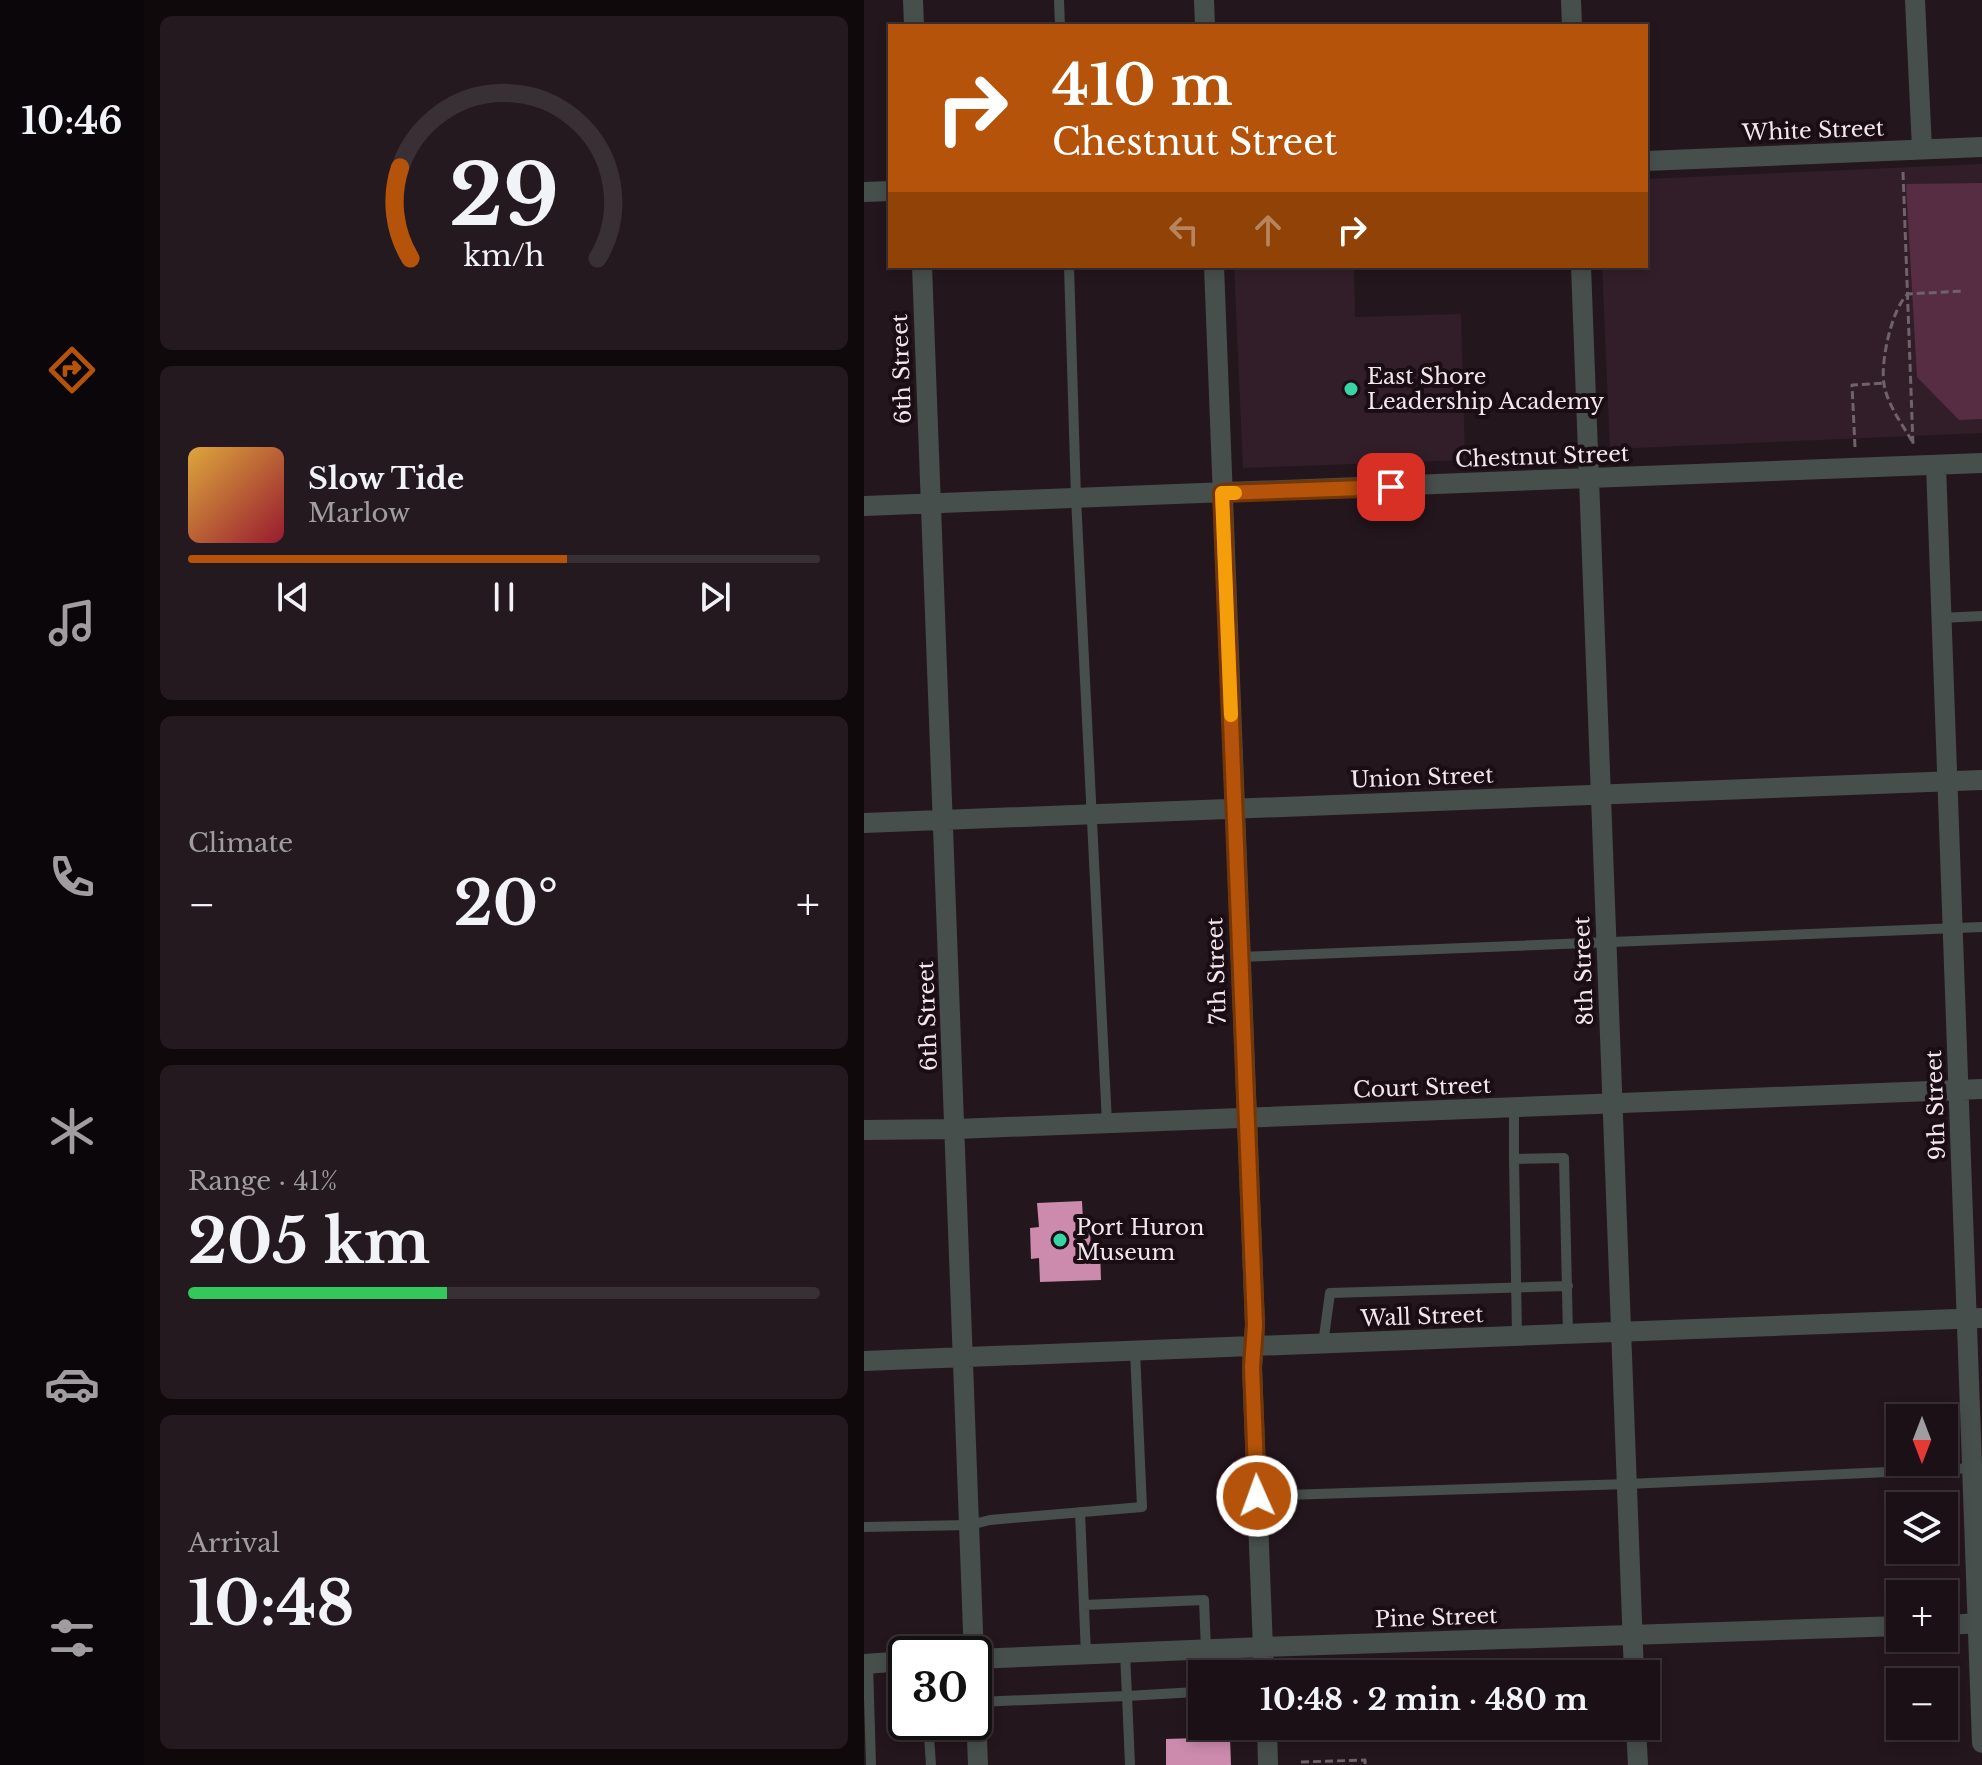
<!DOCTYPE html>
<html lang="en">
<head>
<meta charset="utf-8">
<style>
  :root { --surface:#1b1016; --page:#24191f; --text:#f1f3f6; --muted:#a09da1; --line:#393035; --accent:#b45309 }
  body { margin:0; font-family:"Libre Baskerville",serif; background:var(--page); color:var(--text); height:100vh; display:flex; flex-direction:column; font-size:30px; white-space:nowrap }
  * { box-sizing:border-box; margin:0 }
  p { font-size:26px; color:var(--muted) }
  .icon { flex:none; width:44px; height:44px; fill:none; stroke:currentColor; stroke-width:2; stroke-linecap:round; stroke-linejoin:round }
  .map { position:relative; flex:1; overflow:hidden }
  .drawer { display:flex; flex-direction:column; gap:16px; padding:16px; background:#0f090c; width:720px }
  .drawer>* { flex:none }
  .hud { position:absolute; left:24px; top:24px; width:760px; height:244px; border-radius:0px; box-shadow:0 4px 12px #0003,0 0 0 2px var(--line); background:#b45309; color:#fff; overflow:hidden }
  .needle { width:52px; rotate:180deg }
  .controls { position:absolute; left:1022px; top:1404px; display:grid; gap:16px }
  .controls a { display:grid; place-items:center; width:72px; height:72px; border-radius:0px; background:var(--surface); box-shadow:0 4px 12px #0003,0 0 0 2px var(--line); font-size:40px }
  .speed { position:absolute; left:24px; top:1636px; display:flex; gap:16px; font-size:40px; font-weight:700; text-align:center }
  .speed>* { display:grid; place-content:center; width:104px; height:104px; border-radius:50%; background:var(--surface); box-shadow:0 4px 12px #0003,0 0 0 2px var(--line); line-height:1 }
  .speed .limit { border:4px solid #111; border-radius:12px; background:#fff; color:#111 }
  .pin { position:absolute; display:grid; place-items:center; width:68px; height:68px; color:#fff; margin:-34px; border-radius:16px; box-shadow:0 4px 12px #0006 }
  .me { position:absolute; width:88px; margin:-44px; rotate:358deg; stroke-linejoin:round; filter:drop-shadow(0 0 6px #0008) }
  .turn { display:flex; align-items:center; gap:28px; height:168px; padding:0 32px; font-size:36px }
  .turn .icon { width:104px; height:104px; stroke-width:2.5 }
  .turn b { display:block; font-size:56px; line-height:68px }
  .lanes { display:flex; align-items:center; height:76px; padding:0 32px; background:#0003; justify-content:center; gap:40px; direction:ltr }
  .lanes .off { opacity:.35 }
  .big { font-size:60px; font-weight:700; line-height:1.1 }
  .drawer .widget { flex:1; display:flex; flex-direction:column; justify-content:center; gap:12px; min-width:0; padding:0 28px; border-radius:12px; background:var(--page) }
  .drawer .dial { align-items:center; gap:0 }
  .dial svg { height:208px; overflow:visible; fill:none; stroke:var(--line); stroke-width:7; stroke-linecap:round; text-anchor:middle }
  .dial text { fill:var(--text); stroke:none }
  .song { display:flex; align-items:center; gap:24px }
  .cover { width:96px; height:96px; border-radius:12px; background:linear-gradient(135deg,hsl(40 70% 55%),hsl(350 70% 35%)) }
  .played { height:8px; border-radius:4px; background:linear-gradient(90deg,var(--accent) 60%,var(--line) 60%) }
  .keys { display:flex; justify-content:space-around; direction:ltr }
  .heat { display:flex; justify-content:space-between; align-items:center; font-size:44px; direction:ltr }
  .charge { height:12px; border-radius:6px; background:linear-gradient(90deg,#34c759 41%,var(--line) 0) }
  .trip { position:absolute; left:324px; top:1660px; width:472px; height:80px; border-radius:0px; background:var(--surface); box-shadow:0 4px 12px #0003,0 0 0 2px var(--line); font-weight:700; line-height:80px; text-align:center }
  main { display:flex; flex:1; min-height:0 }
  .dock { display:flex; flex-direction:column; width:144px; justify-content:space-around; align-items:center; background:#0b0609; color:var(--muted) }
  .dock .icon { width:56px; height:56px }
  .dock .current { color:var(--accent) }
  .dock b { font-size:36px; color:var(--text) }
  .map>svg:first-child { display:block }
</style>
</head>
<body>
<main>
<nav class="dock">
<b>10:46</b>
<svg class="icon current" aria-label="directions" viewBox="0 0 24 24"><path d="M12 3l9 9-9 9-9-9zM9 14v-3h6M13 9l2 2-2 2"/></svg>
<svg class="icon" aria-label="music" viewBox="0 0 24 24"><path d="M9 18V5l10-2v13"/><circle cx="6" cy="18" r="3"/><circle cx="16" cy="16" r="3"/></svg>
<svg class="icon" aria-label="phone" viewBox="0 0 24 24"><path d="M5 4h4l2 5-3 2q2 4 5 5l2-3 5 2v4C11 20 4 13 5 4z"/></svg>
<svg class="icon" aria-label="climate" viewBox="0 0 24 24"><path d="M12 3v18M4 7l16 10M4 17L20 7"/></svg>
<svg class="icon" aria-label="car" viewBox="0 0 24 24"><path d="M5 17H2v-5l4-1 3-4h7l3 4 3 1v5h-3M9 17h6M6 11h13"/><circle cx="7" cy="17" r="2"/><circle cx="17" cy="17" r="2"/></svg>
<svg class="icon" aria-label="filters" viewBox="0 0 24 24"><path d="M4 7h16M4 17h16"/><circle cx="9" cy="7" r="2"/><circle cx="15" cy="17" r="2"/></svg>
</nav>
<section class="drawer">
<div class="widget dial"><svg viewBox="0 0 100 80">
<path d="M14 69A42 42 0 1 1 86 69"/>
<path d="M14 69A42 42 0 0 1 10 34" stroke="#b45309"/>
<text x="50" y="56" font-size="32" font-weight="700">29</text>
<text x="50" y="72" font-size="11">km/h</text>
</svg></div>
<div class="widget">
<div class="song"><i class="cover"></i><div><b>Slow Tide</b><p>Marlow</p></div></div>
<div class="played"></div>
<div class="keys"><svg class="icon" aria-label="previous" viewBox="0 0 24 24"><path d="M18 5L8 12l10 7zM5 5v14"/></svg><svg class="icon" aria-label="pause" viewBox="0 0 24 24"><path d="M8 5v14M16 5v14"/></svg><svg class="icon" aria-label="next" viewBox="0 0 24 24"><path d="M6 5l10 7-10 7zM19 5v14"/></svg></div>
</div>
<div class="widget"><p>Climate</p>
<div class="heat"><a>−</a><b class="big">20°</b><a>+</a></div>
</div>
<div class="widget"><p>Range · 41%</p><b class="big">205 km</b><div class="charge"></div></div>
<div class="widget"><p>Arrival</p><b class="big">10:48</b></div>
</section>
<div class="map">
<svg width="1118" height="1765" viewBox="0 0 1118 1765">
  <rect width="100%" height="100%" fill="#24161d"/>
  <path fill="#321e29" d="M1118,164V433L746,449L738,266H782V179Z
    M370,266H490L491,317L597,314L601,460L379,468Z"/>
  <path fill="#572d44" d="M1118,183V419L1095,420L1053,377L1042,184Z"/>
  <path fill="#cc8aad" d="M218,1201L219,1220L226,1231L227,1249H236L237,1280L176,1282L175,1258L167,1259L166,1228L175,1227L173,1203Z
    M366,1737L367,1765H302V1739Z"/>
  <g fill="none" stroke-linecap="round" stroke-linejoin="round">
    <path stroke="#6f6268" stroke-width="3" stroke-dasharray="8 4" stroke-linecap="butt" d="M1039,172L1049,445
      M1048,441C1038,424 1023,404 1020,384C1016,363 1028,307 1044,294L1100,291
      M991,447L988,385L1020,383
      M437,1762L501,1760V1765"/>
    <path stroke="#474f4c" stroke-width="10" d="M195,0L196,26
      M205,266L212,498L243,1123
      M1077,618L1118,616
      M376,957L1118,927
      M650,1108V1159
      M653,1336L650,1159L700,1158L704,1334
      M459,1344L466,1293L704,1286
      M393,1496L764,1484L1112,1468
      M216,1512L222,1655
      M0,1527L106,1525L126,1520L278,1507L271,1351
      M220,1605L340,1600L342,1650L331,1673L332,1692L263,1696L261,1653
      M4,1664L7,1765
      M113,1702L263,1696L266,1765
      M64,1722L67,1765"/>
    <path stroke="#474f4c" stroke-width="20" d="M49,0L50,26
      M340,0L341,26
      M707,0L708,26
      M1051,0L1058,149
      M782,161L1118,147
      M0,192L26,191
      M58,266L114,1765
      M350,266L391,1325L388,1367L400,1674
      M717,266L770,1674
      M1072,465L1118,1743
      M0,506L1118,463
      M0,823L1118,780
      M0,1130L92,1129L1118,1089
      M0,1361L1118,1318
      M1080,1625L1118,1623
      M110,1659L399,1647L1036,1626
      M0,1664L42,1661
      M403,1726L404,1765
      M772,1726L774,1765"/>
  </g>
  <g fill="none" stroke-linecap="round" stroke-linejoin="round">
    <defs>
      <path id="route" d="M393,1496L388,1367L391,1325L358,493L527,487"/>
    </defs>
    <use href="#route" stroke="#753606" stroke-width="20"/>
    <use href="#route" stroke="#b45309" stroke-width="14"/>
    <path stroke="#f59e0b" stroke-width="14" d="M367,715L358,493H371"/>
  </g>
  <g fill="#39d4a5" stroke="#1a0d14" stroke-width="3">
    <circle cx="487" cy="389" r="8"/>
    <circle cx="196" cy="1240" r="8"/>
  </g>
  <g text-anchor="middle" stroke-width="8" stroke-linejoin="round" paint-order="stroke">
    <g font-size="22" fill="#f2e7ec" stroke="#1a0d14">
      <text transform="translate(949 130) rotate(-2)" y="8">White Street</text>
      <text transform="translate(37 369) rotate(-92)" y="8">6th Street</text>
      <text transform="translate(678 456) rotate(-2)" y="8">Chestnut Street</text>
      <text transform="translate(558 777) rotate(-2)" y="8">Union Street</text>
      <text transform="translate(352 971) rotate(-92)" y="8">7th Street</text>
      <text transform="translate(719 971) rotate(-92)" y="8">8th Street</text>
      <text transform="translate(63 1016) rotate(-92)" y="8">6th Street</text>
      <text transform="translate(558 1087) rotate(-2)" y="8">Court Street</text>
      <text transform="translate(1071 1105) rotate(-92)" y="8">9th Street</text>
      <text transform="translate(558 1316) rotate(-2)" y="8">Wall Street</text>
      <text transform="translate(572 1617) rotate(-2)" y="8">Pine Street</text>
    </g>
    <g font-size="22" fill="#f2e7ec" stroke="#1a0d14" text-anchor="start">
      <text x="503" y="384">East Shore<tspan x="503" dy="25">Leadership Academy</tspan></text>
      <text x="212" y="1235">Port Huron<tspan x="212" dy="25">Museum</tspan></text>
    </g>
  </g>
</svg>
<div class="controls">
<a><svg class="needle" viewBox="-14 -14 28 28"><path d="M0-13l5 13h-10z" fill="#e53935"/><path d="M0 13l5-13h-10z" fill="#a09da1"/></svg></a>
<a><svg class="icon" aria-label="layers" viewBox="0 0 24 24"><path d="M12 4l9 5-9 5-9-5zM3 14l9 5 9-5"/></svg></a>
<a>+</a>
<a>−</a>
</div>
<div class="speed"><div class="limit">30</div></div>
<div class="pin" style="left:527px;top:487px;background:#d93025"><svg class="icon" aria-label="arrive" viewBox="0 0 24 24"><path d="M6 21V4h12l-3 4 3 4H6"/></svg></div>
<svg class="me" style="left:393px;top:1496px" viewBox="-20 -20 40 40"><circle r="17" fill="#b45309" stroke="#fff" stroke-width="3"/><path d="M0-11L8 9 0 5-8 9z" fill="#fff"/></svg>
<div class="trip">10:48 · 2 min · 480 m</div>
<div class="hud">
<div class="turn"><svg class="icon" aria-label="right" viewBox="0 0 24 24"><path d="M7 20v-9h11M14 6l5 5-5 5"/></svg><div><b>410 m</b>Chestnut Street</div></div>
<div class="lanes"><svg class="icon off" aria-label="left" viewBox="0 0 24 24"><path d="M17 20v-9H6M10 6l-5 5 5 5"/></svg><svg class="icon off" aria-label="ahead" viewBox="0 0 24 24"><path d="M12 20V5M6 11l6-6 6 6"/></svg><svg class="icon" aria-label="right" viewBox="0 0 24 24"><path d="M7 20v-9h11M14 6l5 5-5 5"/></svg></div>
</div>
</div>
</main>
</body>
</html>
